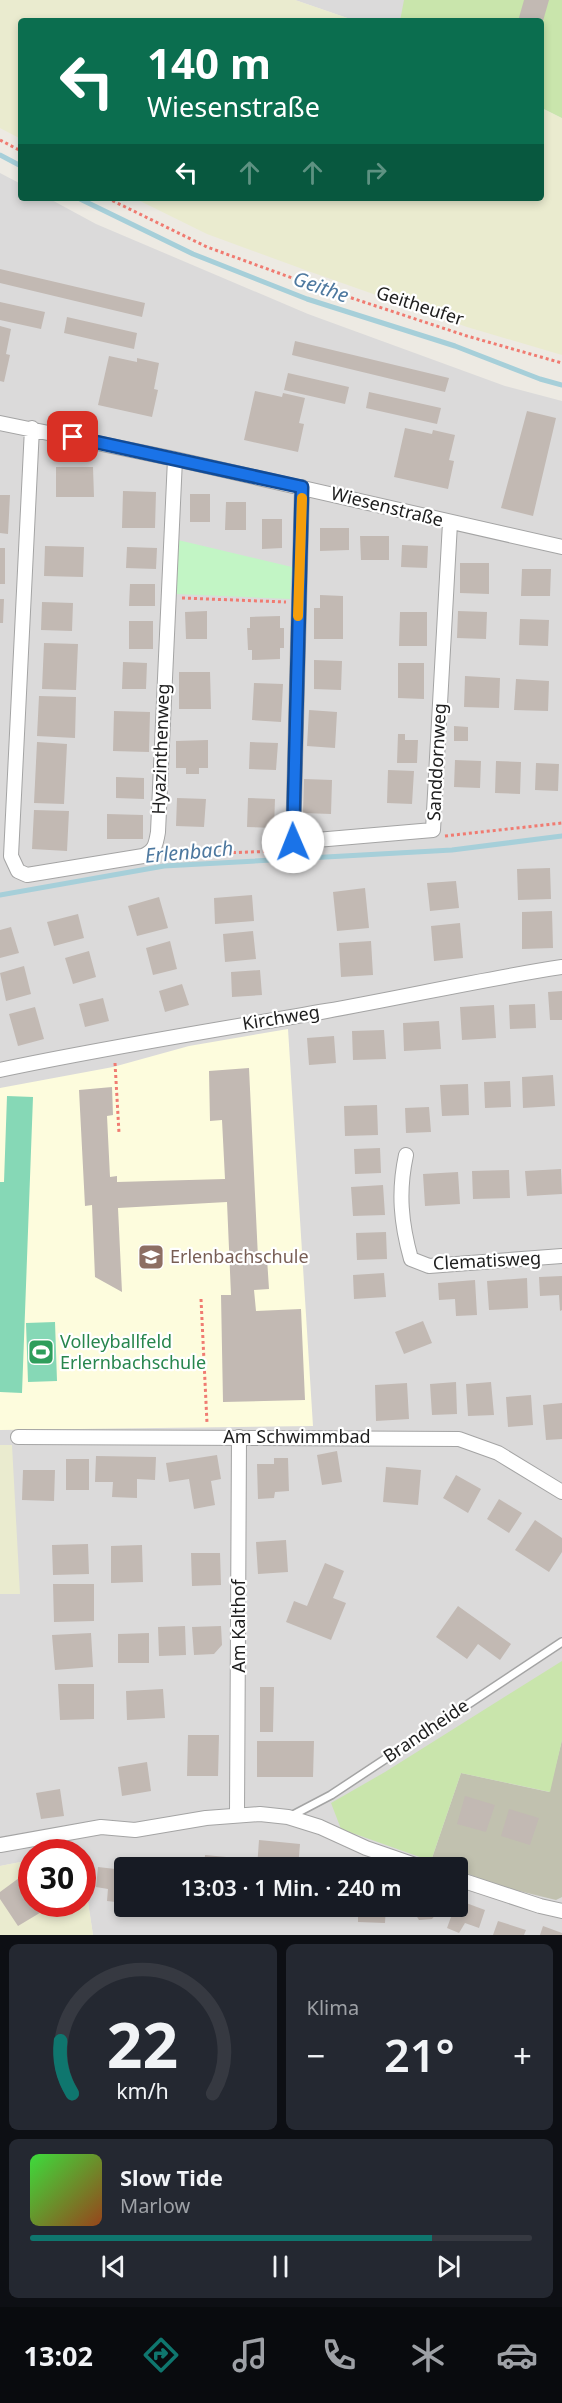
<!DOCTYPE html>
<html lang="de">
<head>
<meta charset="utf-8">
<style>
  :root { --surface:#171b24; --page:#242831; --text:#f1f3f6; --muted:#9ea1a6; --line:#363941; --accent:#0f766e }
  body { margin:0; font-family:"Noto Sans",sans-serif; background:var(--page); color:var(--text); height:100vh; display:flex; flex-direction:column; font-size:22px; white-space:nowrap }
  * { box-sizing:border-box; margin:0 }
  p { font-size:20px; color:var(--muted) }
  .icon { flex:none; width:33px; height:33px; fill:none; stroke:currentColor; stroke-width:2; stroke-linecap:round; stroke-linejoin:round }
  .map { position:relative; height:1935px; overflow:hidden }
  .details { display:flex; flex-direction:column; gap:9px; padding:9px; background:#0d0f14; flex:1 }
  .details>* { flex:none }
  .top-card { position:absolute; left:18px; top:18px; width:526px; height:183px; border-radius:6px; box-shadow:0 3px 9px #0003; background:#0b6e4f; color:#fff; overflow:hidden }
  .speed { position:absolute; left:18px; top:1839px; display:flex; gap:12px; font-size:30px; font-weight:700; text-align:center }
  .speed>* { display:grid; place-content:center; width:78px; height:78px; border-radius:50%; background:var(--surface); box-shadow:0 3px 9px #0003; line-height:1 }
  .speed .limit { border:9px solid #d22; background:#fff; color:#111 }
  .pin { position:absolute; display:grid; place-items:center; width:51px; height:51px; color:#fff; margin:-26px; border-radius:12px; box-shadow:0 3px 9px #0006 }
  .me { position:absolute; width:66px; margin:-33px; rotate:359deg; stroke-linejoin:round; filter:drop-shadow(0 0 4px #0008) }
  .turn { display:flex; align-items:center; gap:21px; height:126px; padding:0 30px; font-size:27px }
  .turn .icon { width:78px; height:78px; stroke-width:2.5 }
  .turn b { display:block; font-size:42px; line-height:51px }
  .lanes { display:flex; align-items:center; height:57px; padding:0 30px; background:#0003; justify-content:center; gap:30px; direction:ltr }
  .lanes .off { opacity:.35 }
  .big { font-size:45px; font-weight:600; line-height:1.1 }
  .details .card { flex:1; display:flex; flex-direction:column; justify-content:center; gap:9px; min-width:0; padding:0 21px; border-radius:9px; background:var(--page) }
  .details .dial { align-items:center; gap:0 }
  .dial svg { height:156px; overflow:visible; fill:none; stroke:var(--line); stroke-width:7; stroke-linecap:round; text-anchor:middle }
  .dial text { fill:var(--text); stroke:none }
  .song { display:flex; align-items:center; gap:18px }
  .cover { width:72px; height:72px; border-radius:9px; background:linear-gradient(135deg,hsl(120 70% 55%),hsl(20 70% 35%)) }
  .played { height:6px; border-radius:3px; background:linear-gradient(90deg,var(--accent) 80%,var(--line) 80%) }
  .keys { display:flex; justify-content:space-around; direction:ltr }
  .heat { display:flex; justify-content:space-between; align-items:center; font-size:33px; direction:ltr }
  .details .tiles { flex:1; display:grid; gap:9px; grid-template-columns:1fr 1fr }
  .card:last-child { grid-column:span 2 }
  .trip { position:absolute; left:114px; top:1857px; width:354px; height:60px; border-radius:6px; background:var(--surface); box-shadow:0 3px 9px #0003; font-weight:600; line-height:60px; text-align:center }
  .menu { display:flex; height:96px; justify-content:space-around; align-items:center; background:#090b0e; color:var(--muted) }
  .menu .icon { width:42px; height:42px }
  .menu .on { color:var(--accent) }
  .menu b { font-size:27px; color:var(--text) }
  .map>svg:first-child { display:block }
</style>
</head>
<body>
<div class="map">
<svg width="562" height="1935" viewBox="0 0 562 1935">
  <rect width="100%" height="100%" fill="#edeae3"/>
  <path fill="#dbdada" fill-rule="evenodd" d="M295,0H562V118L542,108V21H356Z
    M0,173L21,184V198H48L96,224L308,314L505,386L562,401V1935H93L83,1869L82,1852L79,1850L68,1852H32L31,1860L0,1866ZM124,1868H458V1906H124Z"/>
  <path fill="#fdfcdd" d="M288,1029L313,1426L0,1430V1088L113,1067L189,1046Z"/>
  <path fill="#c1c1af" d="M562,1740V1897L556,1900L499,1886L458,1870V1868L449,1867L431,1861L461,1773L549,1792Z"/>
  <path fill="#eaebcf" d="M0,0H295L356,21H21V139L0,128Z
    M542,108L562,118V355L467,327L308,271L207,234L134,198H542Z
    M0,1445H12L20,1594H0Z
    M31,1860L32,1904H82L83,1869L93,1935H0V1866Z"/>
  <path fill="#c9e5ac" d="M404,0H562V118L542,108V21H400Z
    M562,1661V1740L550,1792L461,1773L431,1861L341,1829L331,1803L385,1772Z"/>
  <path fill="#c2f5c5" d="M178,540L292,567L290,599L176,594Z"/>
  <path fill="#86d8b6" d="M7,1096L33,1097L22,1393L0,1392V1182H4Z
    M55,1322L57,1381L28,1382L26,1323Z"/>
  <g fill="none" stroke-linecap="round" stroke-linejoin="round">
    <path stroke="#a6cfd9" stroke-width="5" d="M0,155L21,166
      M78,198L193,254L307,299L455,346L540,379L562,385
      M0,895L164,866L452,850L562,836"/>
  </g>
  <path fill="#c2b9b3" d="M524,0H549L543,21H518Z
    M0,269L145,303L142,317L0,283Z
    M0,302L45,312L41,329L0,320Z
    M67,317L137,333L134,349L64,333Z
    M0,326L11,329L6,354L10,355L4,382L0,381Z
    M295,341L449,378L445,392L292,355Z
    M109,356L137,362V358L159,363L154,389L158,390L152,417L98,405Z
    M288,373L349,387L345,404L284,390Z
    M255,391L282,397L283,393L305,398L299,423L304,424L298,452L244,440Z
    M369,392L441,408L437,424L366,408Z
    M527,411L556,418L533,516L501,508Z
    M405,428L432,434L433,430L455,435L449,460L454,461L448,489L394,477Z
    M56,467H93L94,497H56Z
    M123,491L156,492L155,528H122Z
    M190,494H210V522H190Z
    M0,495H10L8,534L0,533Z
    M226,502H246V530H225Z
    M262,519H282V548L262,549Z
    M320,528H349V550L320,551Z
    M360,536H389V560H361Z
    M402,545L428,546L427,568L401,567Z
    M45,546L84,547L83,577L44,576Z
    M127,547L157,548L156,569L126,568Z
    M0,548H5V584H0Z
    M460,563H489V594L460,593Z
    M522,569H551L550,596H521Z
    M130,584H155V606H129Z
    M320,595L343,596V639H314V608H320Z
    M0,599H4L3,623H0Z
    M42,602L73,603L72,631L41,630Z
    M207,611V639H186L185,612Z
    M458,611L487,612L486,639L457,638Z
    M400,612H427V646H399Z
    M280,616V628H284V648H280V659L252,660V650H248L247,628H250V617Z
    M520,619L549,620L548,646L519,645Z
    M129,621H153V649H129Z
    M44,643L78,644L76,690L42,689Z
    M314,660L342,661L341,690L314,689Z
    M123,662L147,663L146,689H122Z
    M398,663H424V699L398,698Z
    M179,672H210L211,709H179Z
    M465,676L500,678L499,708L464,707Z
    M516,679L549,681L548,711L514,710Z
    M254,683L283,684L281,722L252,720Z
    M39,696L76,697L75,738L37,736Z
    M309,710L337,712L335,748L307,746Z
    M114,711L150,712L149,752L113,751Z
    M454,726L468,727V741H454Z
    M398,734H405V740H418L417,763H397Z
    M208,740V768H199V774H186V768H176V741Z
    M37,742L67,744L64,804L34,803Z
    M250,742L278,743L276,770L249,769Z
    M455,760L481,761L480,788L454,787Z
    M496,761L521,762L520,794L495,793Z
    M536,763L559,764L558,791L535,790Z
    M388,770L414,771L412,804L387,803Z
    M116,777L144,778V799L116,798Z
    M304,779L332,780L331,814L303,813Z
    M177,798L206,799L204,827L176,826Z
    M248,798L275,799L274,828L247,827Z
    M34,810L69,811L67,851L32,849Z
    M107,814L143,815V839H107Z
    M550,868L551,899L518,900L517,869Z
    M456,881L459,908L430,911L427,883Z
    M365,888L369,928L337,931L333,892Z
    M252,895L254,921L215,924L214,898Z
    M159,897L168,928L137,936L128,906Z
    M552,911L553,948L522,949V912Z
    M78,914L84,938L54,946L47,922Z
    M460,923L463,958L434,961L431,926Z
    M11,927L19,953L0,958V930Z
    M253,931L256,959L225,962L223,934Z
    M170,941L177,969L153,975L146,948Z
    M371,941L373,975L341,977L339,943Z
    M89,951L96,977L73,984L65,958Z
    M24,966L31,994L6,1001L0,973Z
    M260,970L262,995L232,997L231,972Z
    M182,984L189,1005L165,1012L159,991Z
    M562,991V1020H550L548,992Z
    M103,998L109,1021L85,1027L79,1004Z
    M535,1004L536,1028L510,1029L509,1005Z
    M494,1005L496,1038L462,1040L460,1007Z
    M35,1007L44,1039L18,1046L9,1014Z
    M439,1021L441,1049L404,1051L403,1023Z
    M384,1030L386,1059L353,1060L352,1031Z
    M334,1036L336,1063L309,1065L307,1038Z
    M249,1068L258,1258H267L269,1289L254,1290L256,1311L301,1309L305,1400L223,1402L221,1295H231L227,1202L118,1208L122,1292L95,1277L92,1205L85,1206L79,1090L112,1087L113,1115L107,1116L110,1177L117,1176V1182L225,1179L222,1120L210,1121L209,1071Z
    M553,1075L555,1106L523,1108L522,1077Z
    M510,1081L511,1107L485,1108L484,1082Z
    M468,1084L469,1115L442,1116L440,1085Z
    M377,1105L378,1135L345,1136L344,1106Z
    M429,1107L431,1132L406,1133L405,1108Z
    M380,1148L381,1173L355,1174L354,1149Z
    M561,1169L562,1194L527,1196L525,1171Z
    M509,1170L510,1198L473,1199L472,1171Z
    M458,1172L460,1204L425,1206L423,1174Z
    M383,1185L385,1215L353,1216L351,1187Z
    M386,1232L387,1259L357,1260L356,1233Z
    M384,1273L386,1297L354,1299L353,1275Z
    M562,1276V1310L560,1311L559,1295L540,1296L539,1277Z
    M527,1278L528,1308L489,1310L487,1281Z
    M475,1280L477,1315L456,1316L455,1299L439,1300L438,1283Z
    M423,1321L432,1343L404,1354L395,1332Z
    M456,1382L457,1414L432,1415L430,1384Z
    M491,1382L494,1415L468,1416L466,1384Z
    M407,1383L409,1419L376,1421L375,1385Z
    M531,1395L533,1425L508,1427L506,1397Z
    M562,1403V1439L546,1440L543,1405Z
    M337,1451L342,1482L322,1485L317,1455Z
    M217,1455L221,1479L211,1481L215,1505L194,1509L189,1479L169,1482L166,1463Z
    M96,1456L156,1457L155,1480L137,1479V1498L112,1497L113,1482H95Z
    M274,1458H288L289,1491L275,1492L274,1498L258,1499L257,1464H274Z
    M66,1459H89V1490H66Z
    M386,1467L421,1470L418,1505L383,1502Z
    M23,1470H55L54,1501L22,1500Z
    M456,1475L481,1489L468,1513L443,1498Z
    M499,1499L522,1513L509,1533L487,1519Z
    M535,1520L562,1538V1552L549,1572L515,1550Z
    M286,1540L288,1572L258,1574L256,1542Z
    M88,1544L89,1574L53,1575L52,1545Z
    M142,1545L143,1582L111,1583V1546Z
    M191,1553H220L221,1585L192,1586Z
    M325,1563L344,1571L333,1598L346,1603L331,1640L286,1622L294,1601L307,1606Z
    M53,1584H94V1621L54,1622Z
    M458,1606L511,1644L500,1660L478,1644L467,1659L436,1637Z
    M185,1626L186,1655L159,1656L158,1627Z
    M221,1626L222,1645L214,1654L194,1655L192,1627Z
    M91,1633L93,1667L55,1670L52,1635Z
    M149,1633V1663H118V1634Z
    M58,1684H94V1719L60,1720Z
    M260,1687H274L273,1732H260Z
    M163,1689L165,1718L127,1720L126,1691Z
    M188,1735H219L218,1776H187Z
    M257,1741H314L313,1777H257Z
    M147,1762L151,1791L122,1796L118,1767Z
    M60,1789L64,1816L41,1819L36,1793Z
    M465,1796L495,1805L486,1832L457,1824Z
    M509,1809L539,1818L530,1845L501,1836Z
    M259,1840L300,1844L298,1868H257Z
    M205,1855L237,1858L236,1868H204Z
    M151,1859L186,1863L185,1868H150Z
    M98,1867L124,1870V1903L107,1901L108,1889L96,1887Z
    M19,1878L32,1896V1904H37L43,1911L18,1926L0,1899V1892Z
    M458,1900L485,1910L479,1928L465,1923L459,1933L447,1928L455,1906H458Z
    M358,1906H386L385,1923L358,1922Z
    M405,1906H443L432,1919L419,1920L412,1909Z
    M498,1921L526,1930L524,1935H493Z
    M543,1926L562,1933V1935H540Z"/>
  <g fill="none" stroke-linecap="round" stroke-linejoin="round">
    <defs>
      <path id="service" d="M291,1816L331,1795L562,1642"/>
      <path id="minor" d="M0,423L175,459L562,547
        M32,428L11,856L18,871L27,875L143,856C155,851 156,844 158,832L175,459
        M302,487L293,842L433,830L450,523
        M0,1070C108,1047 217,1030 326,1011C405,997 483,979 562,967
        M406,1155C398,1192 401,1223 411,1259L429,1266L562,1256
        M18,1437L459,1439L498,1453L562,1492
        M237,1814L239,1437
        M0,1845L101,1827L135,1830L206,1818L260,1814L288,1817L320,1827L366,1848L424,1868
        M458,1879L540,1906L562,1911"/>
    </defs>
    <use href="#service" stroke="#a4a4a4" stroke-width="10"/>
    <use href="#minor" stroke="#a4a4a4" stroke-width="16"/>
    <path stroke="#f07b71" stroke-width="3" stroke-dasharray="3 3" stroke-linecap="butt" d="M0,140L21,151
      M107,198L207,247L306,283L467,336L562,363
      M182,598L286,602
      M445,836L562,823
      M167,855L278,851L282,849
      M115,1063L119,1133
      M201,1299L207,1423"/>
    <use href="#service" stroke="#fff" stroke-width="7"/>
    <use href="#minor" stroke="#fff" stroke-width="14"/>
  </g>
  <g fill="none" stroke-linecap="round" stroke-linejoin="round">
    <defs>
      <path id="route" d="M73,437L302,487L293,842"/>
    </defs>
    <use href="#route" stroke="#114b97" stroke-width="15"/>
    <use href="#route" stroke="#1a73e8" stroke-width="10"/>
    <path stroke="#f59e0b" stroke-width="10" d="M298,616L302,498"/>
  </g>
  <defs>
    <symbol id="school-square" viewBox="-11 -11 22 22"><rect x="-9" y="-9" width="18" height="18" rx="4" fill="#8d6e63" stroke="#fff"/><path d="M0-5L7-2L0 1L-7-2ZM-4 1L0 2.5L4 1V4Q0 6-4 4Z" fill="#fff"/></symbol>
    <symbol id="stadium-square" viewBox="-11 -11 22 22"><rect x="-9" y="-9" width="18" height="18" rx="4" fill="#2e9e5b" stroke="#fff"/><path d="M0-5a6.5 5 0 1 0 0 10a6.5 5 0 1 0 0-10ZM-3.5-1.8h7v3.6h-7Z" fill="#fff"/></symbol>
  </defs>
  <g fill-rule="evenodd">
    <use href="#school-square" x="136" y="1242" width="30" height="30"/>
    <use href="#stadium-square" x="26" y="1337" width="30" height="30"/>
  </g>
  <g text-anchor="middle" stroke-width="4.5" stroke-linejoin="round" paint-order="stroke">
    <g font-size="18" fill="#1d1d1d" stroke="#fff">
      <text transform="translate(420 306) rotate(18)" y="6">Geitheufer</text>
      <text transform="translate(387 507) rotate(14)" y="6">Wiesenstraße</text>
      <text transform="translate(161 749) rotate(-88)" y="6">Hyazinthenweg</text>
      <text transform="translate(437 762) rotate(-87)" y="6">Sanddornweg</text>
      <text transform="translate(281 1018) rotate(-9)" y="6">Kirchweg</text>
      <text transform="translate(487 1261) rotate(-3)" y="6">Clematisweg</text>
      <text x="297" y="1443">Am Schwimmbad</text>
      <text transform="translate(239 1626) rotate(-90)" y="6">Am Kalthof</text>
      <text transform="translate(426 1731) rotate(-34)" y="6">Brandheide</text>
    </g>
    <g font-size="18" fill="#785e54" stroke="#fff" text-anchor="start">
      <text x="170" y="1263">Erlenbachschule</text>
    </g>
    <g font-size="18" fill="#27864d" stroke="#fff" text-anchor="start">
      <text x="60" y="1348">Volleyballfeld<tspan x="60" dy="21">Erlernbachschule</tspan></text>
    </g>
    <g font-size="20" font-style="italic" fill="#4d789f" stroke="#fff">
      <text transform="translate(321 287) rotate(19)" y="7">Geithe</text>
      <text transform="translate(189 852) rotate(-5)" y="7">Erlenbach</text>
    </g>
  </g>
</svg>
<div class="speed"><div class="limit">30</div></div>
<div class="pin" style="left:73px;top:437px;background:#d93025"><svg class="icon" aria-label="arrive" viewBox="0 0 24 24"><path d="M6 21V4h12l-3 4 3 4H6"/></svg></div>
<svg class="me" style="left:293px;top:842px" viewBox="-20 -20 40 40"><circle r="19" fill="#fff"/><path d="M0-13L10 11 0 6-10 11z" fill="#1a73e8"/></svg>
<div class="trip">13:03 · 1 Min. · 240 m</div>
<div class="top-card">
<div class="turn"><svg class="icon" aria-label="left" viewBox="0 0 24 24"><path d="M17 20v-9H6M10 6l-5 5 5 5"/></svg><div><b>140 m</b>Wiesenstraße</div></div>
<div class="lanes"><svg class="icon" aria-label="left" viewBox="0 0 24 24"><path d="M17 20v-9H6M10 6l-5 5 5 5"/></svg><svg class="icon off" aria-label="ahead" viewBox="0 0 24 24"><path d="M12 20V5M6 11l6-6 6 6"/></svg><svg class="icon off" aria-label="ahead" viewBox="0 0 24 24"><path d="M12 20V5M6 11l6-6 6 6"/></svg><svg class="icon off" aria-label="right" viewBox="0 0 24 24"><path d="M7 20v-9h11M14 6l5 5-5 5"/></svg></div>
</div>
</div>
<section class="details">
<div class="tiles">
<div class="card dial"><svg viewBox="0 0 100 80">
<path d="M14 69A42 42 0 1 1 86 69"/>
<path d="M14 69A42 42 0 0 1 8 42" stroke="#0f766e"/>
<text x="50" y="56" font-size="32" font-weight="700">22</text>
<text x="50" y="72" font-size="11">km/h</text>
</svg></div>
<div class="card"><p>Klima</p>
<div class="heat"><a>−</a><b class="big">21°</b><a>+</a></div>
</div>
<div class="card">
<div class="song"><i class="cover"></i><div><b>Slow Tide</b><p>Marlow</p></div></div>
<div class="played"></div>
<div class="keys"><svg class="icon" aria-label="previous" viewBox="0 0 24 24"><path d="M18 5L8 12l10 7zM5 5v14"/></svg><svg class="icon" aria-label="pause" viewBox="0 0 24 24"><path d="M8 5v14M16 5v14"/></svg><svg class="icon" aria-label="next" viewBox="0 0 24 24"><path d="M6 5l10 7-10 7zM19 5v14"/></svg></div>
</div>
</div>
</section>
<nav class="menu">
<b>13:02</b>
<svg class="icon on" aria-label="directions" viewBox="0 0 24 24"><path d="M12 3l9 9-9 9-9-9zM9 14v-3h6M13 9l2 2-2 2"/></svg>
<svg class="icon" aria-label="music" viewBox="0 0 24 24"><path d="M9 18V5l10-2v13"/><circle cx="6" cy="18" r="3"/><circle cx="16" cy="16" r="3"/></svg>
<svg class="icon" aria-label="phone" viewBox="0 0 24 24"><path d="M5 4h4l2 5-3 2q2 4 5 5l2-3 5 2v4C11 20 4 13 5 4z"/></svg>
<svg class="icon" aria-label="climate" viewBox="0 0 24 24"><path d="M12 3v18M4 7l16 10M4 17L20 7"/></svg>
<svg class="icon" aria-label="car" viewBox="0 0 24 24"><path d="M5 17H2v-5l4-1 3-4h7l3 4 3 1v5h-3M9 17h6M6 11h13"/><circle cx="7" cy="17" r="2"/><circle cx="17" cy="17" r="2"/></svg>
</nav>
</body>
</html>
